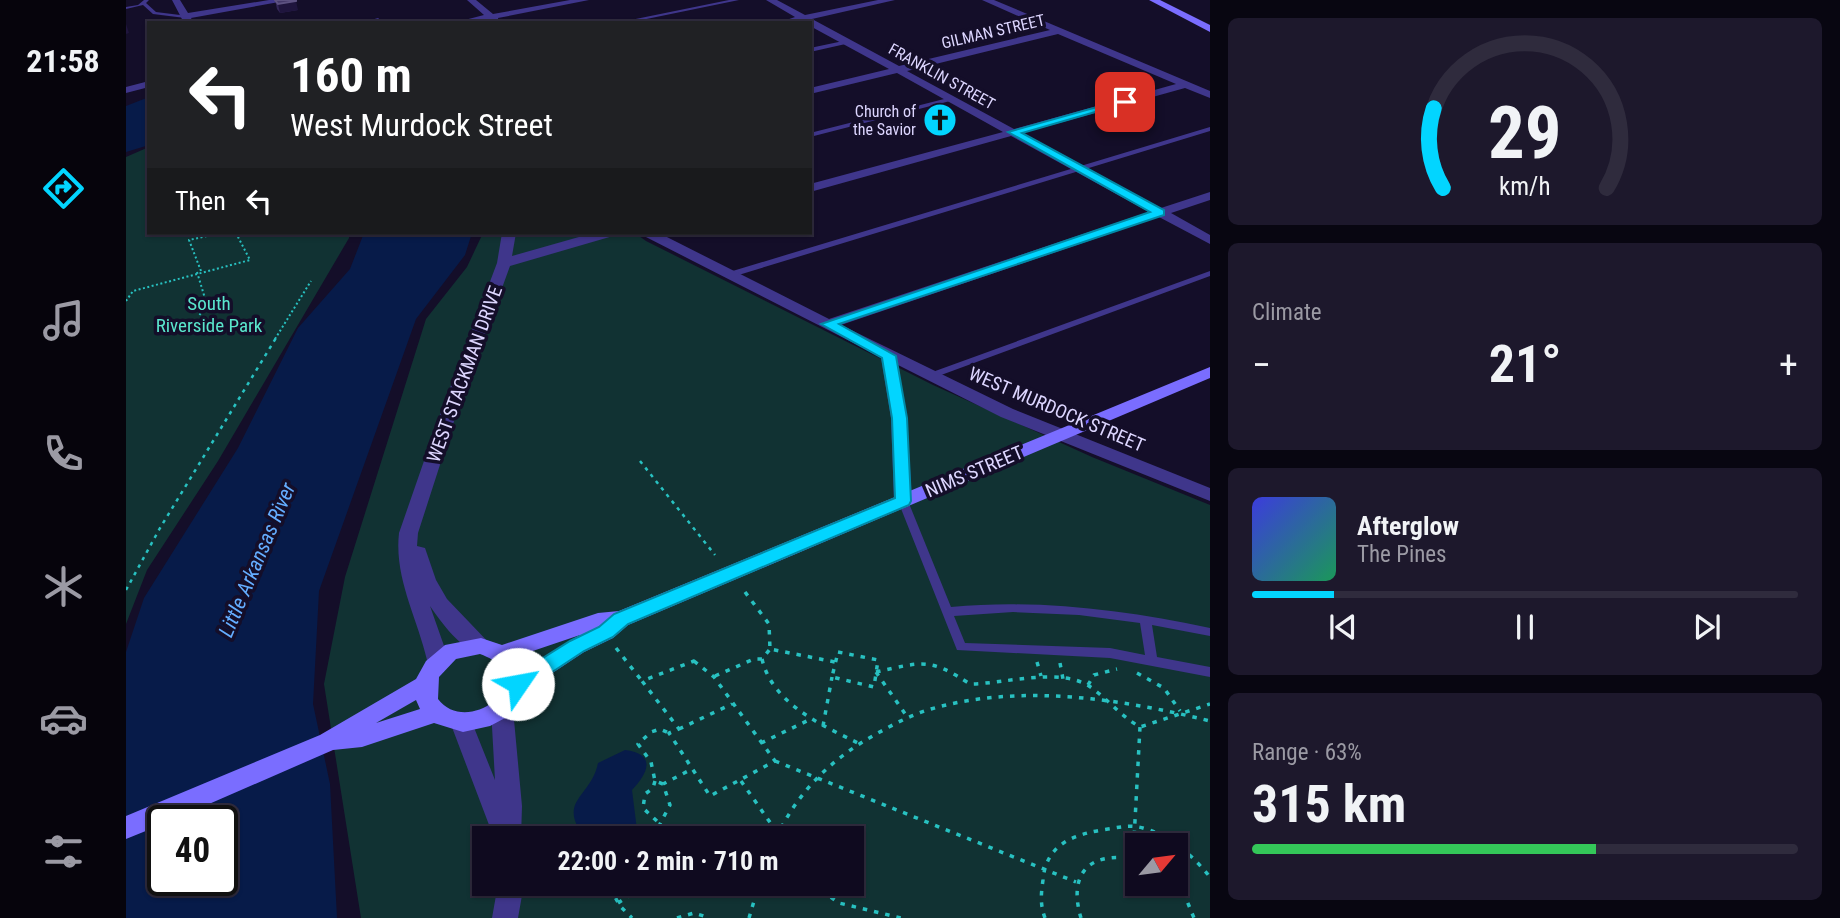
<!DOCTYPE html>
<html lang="en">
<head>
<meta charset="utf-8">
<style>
  :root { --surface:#0f0a1f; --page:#1d182c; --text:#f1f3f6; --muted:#9b9aa4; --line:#2f2b3d; --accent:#02d5ff }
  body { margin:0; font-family:"Roboto Condensed",sans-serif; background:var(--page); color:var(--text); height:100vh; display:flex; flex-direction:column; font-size:26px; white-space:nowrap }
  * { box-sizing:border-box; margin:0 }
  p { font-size:23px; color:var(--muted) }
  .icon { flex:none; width:38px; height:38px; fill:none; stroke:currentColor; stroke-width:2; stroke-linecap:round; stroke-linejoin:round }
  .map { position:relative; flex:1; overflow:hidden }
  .sheet { display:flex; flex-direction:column; gap:18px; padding:18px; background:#080611; width:630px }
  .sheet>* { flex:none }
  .top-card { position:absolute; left:21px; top:21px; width:665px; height:214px; border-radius:0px; box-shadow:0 2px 5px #0004,0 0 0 2px var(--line); background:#202124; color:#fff; overflow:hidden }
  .needle { width:46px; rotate:61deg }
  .buttons { position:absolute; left:999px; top:833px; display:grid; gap:14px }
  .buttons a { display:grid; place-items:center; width:63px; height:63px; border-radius:0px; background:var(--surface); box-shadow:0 2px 5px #0004,0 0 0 2px var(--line); font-size:35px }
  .speed { position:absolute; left:21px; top:805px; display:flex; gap:14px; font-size:35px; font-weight:700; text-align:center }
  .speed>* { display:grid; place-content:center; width:91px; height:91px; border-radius:50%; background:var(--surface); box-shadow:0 2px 5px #0004,0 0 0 2px var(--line); line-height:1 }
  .speed .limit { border:4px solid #111; border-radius:10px; background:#fff; color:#111 }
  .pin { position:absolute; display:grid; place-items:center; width:60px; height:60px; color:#fff; margin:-30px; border-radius:14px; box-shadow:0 4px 10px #0006 }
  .me { position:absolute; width:77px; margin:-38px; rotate:57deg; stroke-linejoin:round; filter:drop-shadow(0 0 5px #0008) }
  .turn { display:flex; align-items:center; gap:24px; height:147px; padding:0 28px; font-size:32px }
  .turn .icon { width:91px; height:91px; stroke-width:2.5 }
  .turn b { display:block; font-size:49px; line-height:60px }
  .then { display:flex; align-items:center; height:66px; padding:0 28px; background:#0003; gap:14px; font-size:26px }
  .big { font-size:52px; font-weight:700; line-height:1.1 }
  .sheet .tile { flex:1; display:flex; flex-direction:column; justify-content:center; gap:10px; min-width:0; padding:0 24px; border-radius:10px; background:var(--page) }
  .sheet .dial { align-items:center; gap:0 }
  .dial svg { height:182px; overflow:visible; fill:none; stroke:var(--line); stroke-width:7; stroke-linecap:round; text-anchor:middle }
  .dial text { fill:var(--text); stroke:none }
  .song { display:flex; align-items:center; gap:21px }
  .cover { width:84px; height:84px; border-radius:10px; background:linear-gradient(135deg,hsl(240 70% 55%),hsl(150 70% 35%)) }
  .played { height:7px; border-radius:4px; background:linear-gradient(90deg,var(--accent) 15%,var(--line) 15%) }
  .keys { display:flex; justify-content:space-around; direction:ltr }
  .heat { display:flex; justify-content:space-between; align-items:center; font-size:38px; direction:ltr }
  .charge { height:10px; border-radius:5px; background:linear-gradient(90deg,#34c759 63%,var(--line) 0) }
  .trip { position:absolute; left:346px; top:826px; width:392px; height:70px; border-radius:0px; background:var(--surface); box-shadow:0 2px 5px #0004,0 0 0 2px var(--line); font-weight:700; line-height:70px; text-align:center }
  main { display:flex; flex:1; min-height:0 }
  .tab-bar { display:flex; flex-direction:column; width:126px; justify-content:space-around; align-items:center; background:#06040c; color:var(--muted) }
  .tab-bar .icon { width:49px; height:49px }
  .tab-bar .active { color:var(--accent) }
  .tab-bar b { font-size:32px; color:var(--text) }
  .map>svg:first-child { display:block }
</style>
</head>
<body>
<main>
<nav class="tab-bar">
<b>21:58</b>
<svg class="icon active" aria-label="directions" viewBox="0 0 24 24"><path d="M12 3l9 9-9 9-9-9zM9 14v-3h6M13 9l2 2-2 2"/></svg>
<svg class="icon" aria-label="music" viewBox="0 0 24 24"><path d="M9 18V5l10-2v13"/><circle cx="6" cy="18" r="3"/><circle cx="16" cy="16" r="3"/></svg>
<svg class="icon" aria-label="phone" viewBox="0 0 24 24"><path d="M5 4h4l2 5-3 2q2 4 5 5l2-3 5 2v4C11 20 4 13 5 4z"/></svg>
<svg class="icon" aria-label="climate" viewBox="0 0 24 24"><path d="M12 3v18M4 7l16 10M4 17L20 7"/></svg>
<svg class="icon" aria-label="car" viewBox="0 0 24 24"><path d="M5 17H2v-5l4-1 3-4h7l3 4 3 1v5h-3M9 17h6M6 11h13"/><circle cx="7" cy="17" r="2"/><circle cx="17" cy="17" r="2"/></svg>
<svg class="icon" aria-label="filters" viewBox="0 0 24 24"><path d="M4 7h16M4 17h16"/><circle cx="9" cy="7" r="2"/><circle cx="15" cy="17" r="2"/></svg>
</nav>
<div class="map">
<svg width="1084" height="918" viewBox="0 0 1084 918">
  <rect width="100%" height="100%" fill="#140e29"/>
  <path fill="#113233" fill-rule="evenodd" d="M23,147V233H223V238L92,461L21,570L0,624V157Z
    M357,233H509L520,241L807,385L966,457L1084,505V918H235L198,684L219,577L300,319L341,267ZM359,838H726V884H359ZM1012,845H1050V884H1012Z"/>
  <path fill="#071b49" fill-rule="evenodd" d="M23,97V145L0,152V106Z
    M238,233H346L339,255L290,319L193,591L187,704L204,784L211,918H0V652L18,598L112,448L172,328L224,269ZM37,821H96V880H37Z
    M499,750C531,754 522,773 506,790L512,838H459C430,800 465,798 472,763Z"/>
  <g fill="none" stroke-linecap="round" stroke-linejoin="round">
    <path stroke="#28c1c1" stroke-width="2" stroke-dasharray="2 2.5" stroke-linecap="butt" d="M75,271L63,240L94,233
      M71,272L81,305L72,317
      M0,301L7,291L124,260L110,233
      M149,339L185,281"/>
    <path stroke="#28c1c1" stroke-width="2.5" stroke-dasharray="3.5 5" stroke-linecap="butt" d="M514,461L589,555
      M0,590L34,528L150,338"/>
    <path stroke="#28c1c1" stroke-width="3.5" stroke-dasharray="4.5 7" stroke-linecap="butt" d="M619,592L643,624L644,649L709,662
      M490,648L516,681
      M712,652L752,660L748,687L706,677Z
      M636,659C646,703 695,725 732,743
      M568,661L588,677L649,761L584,796L543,733L553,729L516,681Z
      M911,662L915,676
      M934,663L937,679
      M750,672C796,662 803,657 844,684C877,684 933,667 963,686C981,698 993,715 1014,727L1084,704
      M750,672L782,718
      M1011,673L1038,688L1054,711
      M589,676L628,659H636L644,649
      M962,685L968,675L991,669
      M697,726L706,677
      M553,729L606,704
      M635,743L685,719
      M649,761L950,882
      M529,781L527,788L519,794L517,808L534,824
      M615,781L655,838
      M537,784L529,781L525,762L512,744L525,732L534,729L543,733
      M538,838L534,824L544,805L537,784L566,769
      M650,838C670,796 698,766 738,741C759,729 781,716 805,709C894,683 996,699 1084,721
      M1007,858L1014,727
      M686,884L713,903L775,918
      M1049,884L1059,896L1068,918
      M484,888L494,906L506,918
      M492,903L521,884
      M551,918L568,913L584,918
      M623,918L633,884
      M919,918C914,905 915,894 917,880C920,843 949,834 982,829C995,827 1006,824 1020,829C1046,837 1067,856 1084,877
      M955,918C941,871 966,850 1012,860"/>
    <path fill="#3f368b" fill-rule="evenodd" d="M18,0H23L20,3L30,12L62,16L59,18L27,14L17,5L0,9V7L12,5Z
      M603,0H613L501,23H490Z
      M252,18L258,23H235Z
      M722,40L724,41V43L684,52V48Z
      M826,97L829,99L828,100L684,137V133Z
      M1084,127V131L606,277H600L599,275L600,273Z
      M1084,271V276L807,378H801L800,376L801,374Z
      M777,498L782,501L825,607C913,599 998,610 1084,628V636L1026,625L1031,657L1084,667V677L984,658L831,650L772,501ZM887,612L953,615L1014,623L1019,655L984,648L839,643L828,616Z"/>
    <path fill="#3f368b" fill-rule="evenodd" d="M46,0H54L62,13L143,0H164L65,18L68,23H58Z
      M341,0H350L367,14L444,0H463L372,18L373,23L363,20L327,23L358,15Z
      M640,0H651L679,15L752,0H769L686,19L773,66L924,30L856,0H868L1084,91V98L1059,88L897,133L1035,208L1084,192V200L1045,213L1084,235V244L1033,217L715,325L887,409L1084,488V501L875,417L772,365L781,418L786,501L783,505H771L768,501L765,418L755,357L518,236L517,233H533L703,319L1023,212L885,136L684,192V184L877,132L771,73L684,94V88L763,69L684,26V23H652L669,17ZM932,34L1050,84L888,129L781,71Z
      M23,81V87L0,93V87Z
      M376,233H390L386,256L467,233H489L487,236L384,266L331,412L292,533L291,546L299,548L310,580L321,599L366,646L362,652C341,659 315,622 304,606L323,660L320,666L312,668L304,666L301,660C291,617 268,578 273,533L315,412L371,263Z
      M376,700L384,702L387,709L396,806L395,838H368L324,722L327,715L335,713L343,715L369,780L365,709L368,702Z
      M372,884H398L392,918H366Z"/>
    <path fill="#7a6dff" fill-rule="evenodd" d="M1023,0H1034L1084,25V32Z
      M1084,367V378L502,625L487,638L458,652L399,691L393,704L381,717L364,726L337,732L308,723L236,747L207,750L44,821H37V824L0,839V816L194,735L290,679L300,661L319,645L355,638L376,645L472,613L493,611ZM454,635L400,668L392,656ZM354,654C420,678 342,739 312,699L313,677L330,659ZM290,700L294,709L250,723Z"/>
  </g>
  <path fill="#332658" d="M149,0L172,10L154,13L151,9Z"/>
  <path fill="#1f153d" d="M170,1L172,10L154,13L152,4Z
    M0,24L3,33L0,34Z"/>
  <path fill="#45396a" stroke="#5d5281" stroke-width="2" d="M149,0H170V1L152,4Z"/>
  <path fill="#02d5ff" stroke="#018aa6" stroke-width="2" d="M996,100L1004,102L896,133L1038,210V215L713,324L770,356L781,418L785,501L783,505L502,624L487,637L458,651L399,690L392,692L385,690L382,684L385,678L444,641L473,627L488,614L769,498L766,418L756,358L695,324L1024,212L882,132Z"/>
  <defs>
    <symbol id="church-disc" viewBox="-11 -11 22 22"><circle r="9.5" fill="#02d5ff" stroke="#140e29"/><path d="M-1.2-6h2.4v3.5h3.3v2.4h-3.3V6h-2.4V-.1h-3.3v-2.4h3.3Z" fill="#111"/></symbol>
  </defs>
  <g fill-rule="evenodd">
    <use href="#church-disc" x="795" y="101" width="38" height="38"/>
  </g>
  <g text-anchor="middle" stroke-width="7" stroke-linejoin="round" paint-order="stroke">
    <g font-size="16" fill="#ddd6ff" stroke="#140e29">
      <text transform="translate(867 31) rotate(-13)" y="6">GILMAN STREET</text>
      <text transform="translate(816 76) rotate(29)" y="6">FRANKLIN STREET</text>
    </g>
    <g font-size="16" fill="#ddd6ff" stroke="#140e29" text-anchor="end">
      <text x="790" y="117">Church of<tspan x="790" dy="18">the Savior</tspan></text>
    </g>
    <g font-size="19" fill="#5ae7cd" stroke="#140e29">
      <text x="83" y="310">South<tspan x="83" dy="22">Riverside Park</tspan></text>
    </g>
    <g font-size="19" fill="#ddd6ff" stroke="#140e29">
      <text transform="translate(338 374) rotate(-70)" y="7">WEST STACKMAN DRIVE</text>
      <text transform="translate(931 409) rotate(23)" y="7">WEST MURDOCK STREET</text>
      <text transform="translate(848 471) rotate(-23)" y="7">NIMS STREET</text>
    </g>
    <g font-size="21" font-style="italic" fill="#64adff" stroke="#140e29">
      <text transform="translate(131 560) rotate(-67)" y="7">Little Arkansas River</text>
    </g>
  </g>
</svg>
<div class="buttons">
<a><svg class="needle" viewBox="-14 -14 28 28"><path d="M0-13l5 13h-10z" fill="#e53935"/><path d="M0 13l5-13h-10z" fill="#9b9aa4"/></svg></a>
</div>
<div class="speed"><div class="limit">40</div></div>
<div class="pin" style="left:999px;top:102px;background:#d93025"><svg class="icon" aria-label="arrive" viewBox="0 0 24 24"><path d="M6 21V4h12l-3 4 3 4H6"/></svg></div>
<svg class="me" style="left:392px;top:684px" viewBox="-20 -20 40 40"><circle r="19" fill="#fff"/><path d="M0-13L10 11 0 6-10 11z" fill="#02d5ff"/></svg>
<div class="trip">22:00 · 2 min · 710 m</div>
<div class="top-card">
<div class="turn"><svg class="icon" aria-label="left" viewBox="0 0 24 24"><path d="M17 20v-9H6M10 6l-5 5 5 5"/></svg><div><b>160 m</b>West Murdock Street</div></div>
<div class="then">Then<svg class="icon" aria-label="left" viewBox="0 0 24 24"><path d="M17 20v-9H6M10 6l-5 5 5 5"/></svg></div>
</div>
</div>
<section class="sheet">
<div class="tile dial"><svg viewBox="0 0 100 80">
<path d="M14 69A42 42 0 1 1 86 69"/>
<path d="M14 69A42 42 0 0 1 10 34" stroke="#02d5ff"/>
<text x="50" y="56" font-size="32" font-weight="700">29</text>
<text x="50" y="72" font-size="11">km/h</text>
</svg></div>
<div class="tile"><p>Climate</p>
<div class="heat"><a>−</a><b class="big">21°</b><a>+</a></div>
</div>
<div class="tile">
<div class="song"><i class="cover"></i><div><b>Afterglow</b><p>The Pines</p></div></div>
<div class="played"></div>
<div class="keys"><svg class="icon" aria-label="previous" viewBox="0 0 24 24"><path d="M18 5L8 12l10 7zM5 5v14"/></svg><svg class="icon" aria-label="pause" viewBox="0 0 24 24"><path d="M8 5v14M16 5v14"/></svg><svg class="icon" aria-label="next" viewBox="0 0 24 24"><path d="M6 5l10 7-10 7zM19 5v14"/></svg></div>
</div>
<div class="tile"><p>Range · 63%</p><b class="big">315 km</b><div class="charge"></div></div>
</section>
</main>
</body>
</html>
